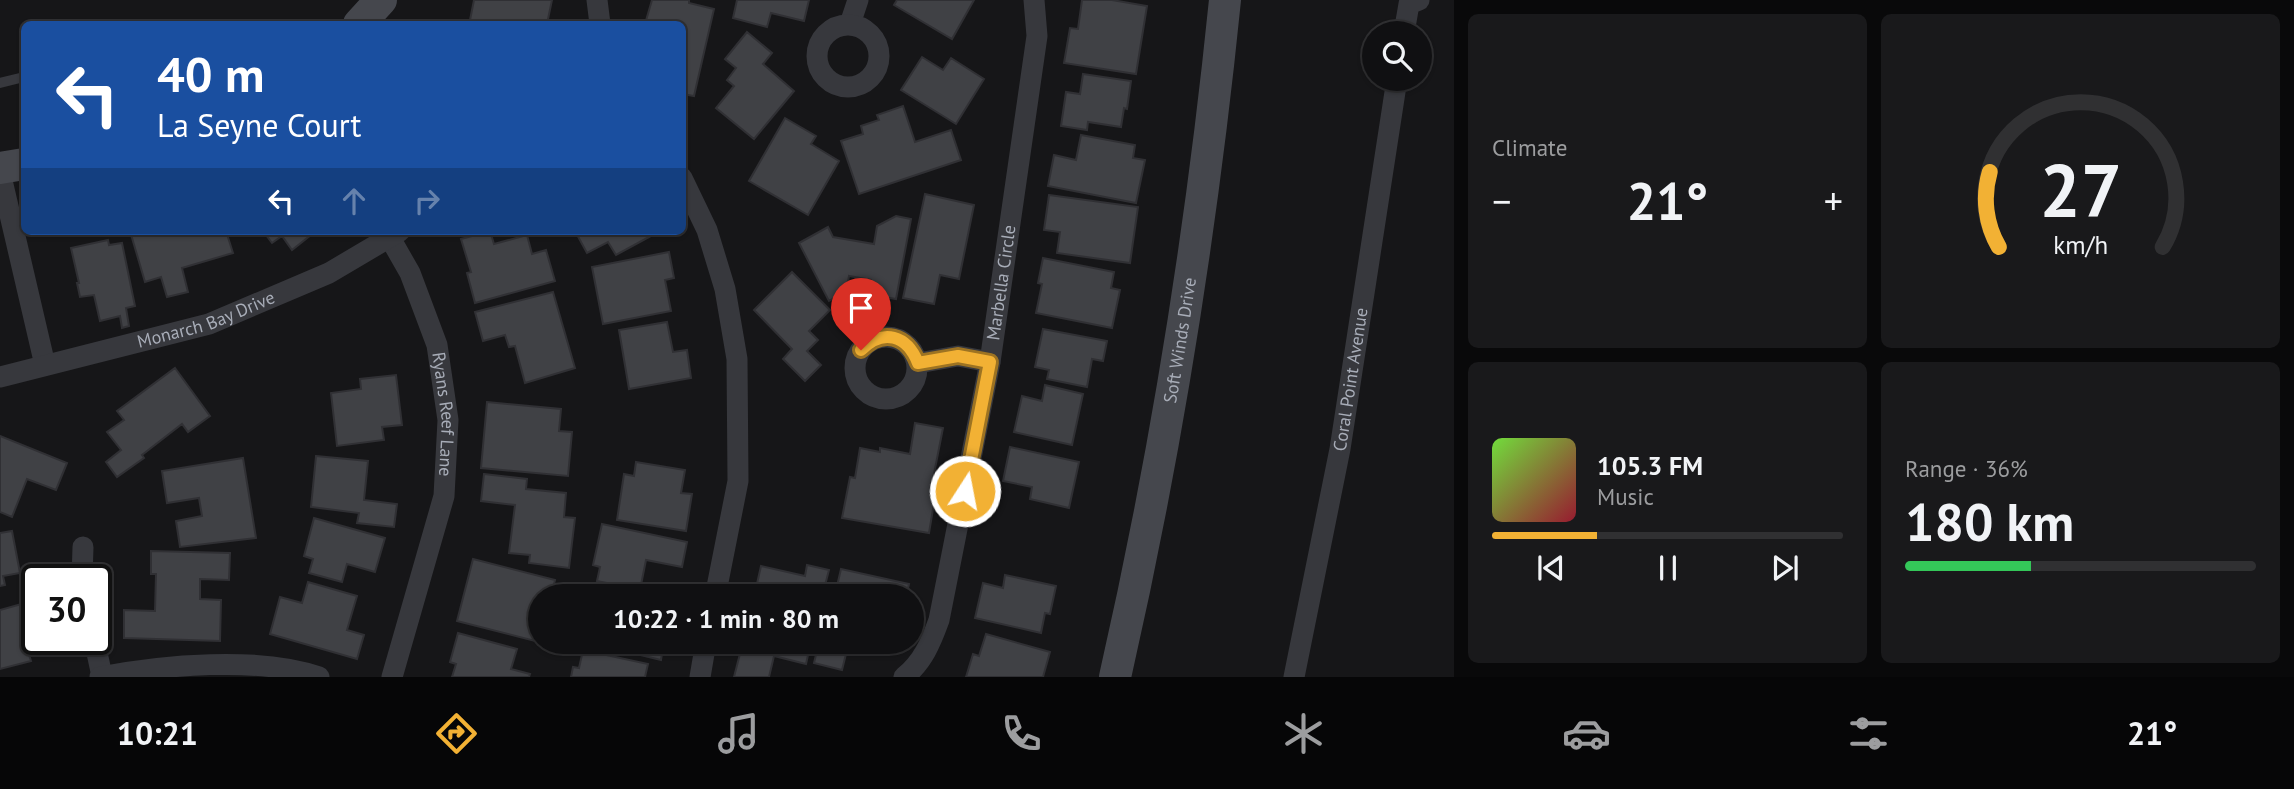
<!DOCTYPE html>
<html lang="en">
<head>
<meta charset="utf-8">
<style>
  :root { --surface:#101012; --page:#19191b; --text:#f1f3f6; --muted:#9c9d9f; --line:#303032; --accent:#f2b134 }
  body { margin:0; font-family:"PT Sans",sans-serif; background:var(--page); color:var(--text); height:100vh; display:flex; flex-direction:column; font-size:26px; white-space:nowrap }
  * { box-sizing:border-box; margin:0 }
  p { font-size:23px; color:var(--muted) }
  .icon { flex:none; width:38px; height:38px; fill:none; stroke:currentColor; stroke-width:2; stroke-linecap:round; stroke-linejoin:round }
  .map { position:relative; flex:1; overflow:hidden }
  .sheet { display:flex; flex-direction:column; gap:14px; padding:14px; background:#09090a; width:840px }
  .sheet>* { flex:none }
  .hud { position:absolute; left:21px; top:21px; width:665px; height:214px; border-radius:10px; box-shadow:0 2px 5px #0004,0 0 0 2px var(--line); background:#1a4fa0; color:#fff; overflow:hidden }
  .tools { position:absolute; left:1362px; top:21px; display:grid; gap:14px }
  .tools a { display:grid; place-items:center; width:70px; height:70px; border-radius:50%; background:var(--surface); box-shadow:0 2px 5px #0004,0 0 0 2px var(--line); font-size:35px }
  .speed { position:absolute; left:21px; top:564px; display:flex; gap:14px; font-size:35px; font-weight:700; text-align:center }
  .speed>* { display:grid; place-content:center; width:91px; height:91px; border-radius:50%; background:var(--surface); box-shadow:0 2px 5px #0004,0 0 0 2px var(--line); line-height:1 }
  .speed .limit { border:4px solid #111; border-radius:10px; background:#fff; color:#111 }
  .pin { position:absolute; display:grid; place-items:center; width:60px; height:60px; color:#fff; margin:-72px -30px; border-radius:50% 50% 50% 0; rotate:-45deg; box-shadow:0 0 7px #0007 }
  .pin .icon { rotate:45deg }
  .me { position:absolute; width:77px; margin:-38px; rotate:11deg; stroke-linejoin:round; filter:drop-shadow(0 0 5px #0008) }
  .turn { display:flex; align-items:center; gap:24px; height:147px; padding:0 21px; font-size:32px }
  .turn .icon { width:91px; height:91px; stroke-width:2.5 }
  .turn b { display:block; font-size:49px; line-height:60px }
  .lanes { display:flex; align-items:center; height:66px; padding:0 21px; background:#0003; justify-content:center; gap:35px; direction:ltr }
  .lanes .off { opacity:.35 }
  .big { font-size:52px; font-weight:800; line-height:1.1 }
  .sheet .widget { flex:1; display:flex; flex-direction:column; justify-content:center; gap:10px; min-width:0; padding:0 24px; border-radius:10px; background:var(--page) }
  .sheet .dial { align-items:center; gap:0 }
  .dial svg { height:182px; overflow:visible; fill:none; stroke:var(--line); stroke-width:7; stroke-linecap:round; text-anchor:middle }
  .dial text { fill:var(--text); stroke:none }
  .song { display:flex; align-items:center; gap:21px }
  .cover { width:84px; height:84px; border-radius:10px; background:linear-gradient(135deg,hsl(100 70% 55%),hsl(350 70% 35%)) }
  .played { height:7px; border-radius:4px; background:linear-gradient(90deg,var(--accent) 30%,var(--line) 30%) }
  .keys { display:flex; justify-content:space-around; direction:ltr }
  .heat { display:flex; justify-content:space-between; align-items:center; font-size:38px; direction:ltr }
  .charge { height:10px; border-radius:5px; background:linear-gradient(90deg,#34c759 36%,var(--line) 0) }
  .sheet .tiles { flex:1; display:grid; gap:14px; grid-template-columns:repeat(2,1fr) }
  .trip { position:absolute; left:528px; top:584px; width:396px; height:70px; border-radius:35px; background:var(--surface); box-shadow:0 2px 5px #0004,0 0 0 2px var(--line); font-weight:800; line-height:70px; text-align:center }
  .tabs { display:flex; height:112px; justify-content:space-around; align-items:center; background:#060607; color:var(--muted) }
  .tabs .icon { width:49px; height:49px }
  .tabs .on { color:var(--accent) }
  .tabs b { font-size:32px; color:var(--text) }
  main { display:flex; flex:1; min-height:0 }
  .map>svg:first-child { display:block }
</style>
</head>
<body>
<main>
<div class="map">
<svg width="1454" height="677" viewBox="0 0 1454 677">
  <rect width="100%" height="100%" fill="#161618"/>
  <path fill="#404145" stroke="#303034" stroke-width="2" d="M474,0H552L547,24H494L470,20Z
    M652,0H689V3L714,9L694,96L682,94V24H645Z
    M737,0H809L804,21L771,13L767,27L733,18Z
    M897,0H974L952,39L894,5Z
    M1082,0H1112L1147,6L1136,74L1064,63L1070,28L1078,29Z
    M747,32L772,53L763,64L794,91L754,139L716,108L734,86L727,80L736,68L725,59Z
    M922,57L943,70L951,58L984,79L956,124L901,90Z
    M1083,74L1131,81L1127,109L1124,108L1121,127L1088,122L1087,130L1061,126L1066,92L1080,94Z
    M903,106L915,142L951,130L961,160L859,194L841,141L863,134L861,126L879,120L877,115Z
    M785,118L816,136L811,144L839,161L808,215L749,181Z
    M1081,135L1135,145L1133,158L1145,160L1136,203L1048,186L1054,155L1076,160Z
    M925,194L974,205L959,279L940,275L934,304L903,298Z
    M1049,195L1138,207L1130,263L1057,253L1060,232L1044,230Z
    M896,216L911,219L896,299L879,296L871,280L849,276L846,292L829,301L799,243L828,227L833,237L874,244L877,226Z
    M130,231H226L233,253L182,268L188,292L167,297L161,277L145,282Z
    M263,231H316L292,250L282,236L272,243Z
    M490,231L494,244L527,235L532,254L546,250L555,281L475,303L467,273L471,272L461,239Z
    M575,231H660L616,255L608,242L587,253Z
    M108,240L109,245L122,243L135,306L126,308L129,326L122,328L120,316L100,321L94,295L80,297L77,283H79L71,248Z
    M669,252L674,278L665,280L671,311L603,324L592,267Z
    M1043,258L1114,272L1111,288L1120,290L1112,328L1036,313L1042,284L1038,283Z
    M792,272L830,310L809,331L818,340L807,351L821,365L805,381L783,359L792,349L754,310Z
    M553,292L575,368L525,383L515,346L509,347L505,335L483,341L475,312Z
    M667,322L673,352L687,350L691,378L629,389L619,330Z
    M1043,329L1107,341L1103,361L1092,359L1087,387L1047,379L1049,370L1035,367Z
    M175,368L210,416L188,432L182,424L142,455L144,458L117,477L106,462L121,450L107,432L124,420L117,411Z
    M396,375L402,425L382,427L384,440L337,446L331,393L361,389L360,379Z
    M1045,385L1083,394L1072,445L1014,432L1022,396L1042,401Z
    M487,402L561,409L559,431L572,432L568,476L481,468Z
    M915,423L943,428L933,479L931,496L935,497L929,533L842,518L850,477L855,478L860,448L880,452V448L910,454Z
    M0,436L67,463L56,490L27,479L12,517L0,512Z
    M1010,447L1079,462L1069,508L1030,499L1032,487L1003,481Z
    M316,456L368,461L364,500L397,504L394,527L357,523L359,513L311,507Z
    M243,458L256,538L180,547L176,521L202,516L199,498L167,503L162,471Z
    M636,462L685,470L681,493L692,494L686,531L617,520L624,474L634,476Z
    M484,474L527,479L526,489L566,493L564,517L575,518L569,568L529,563L530,555L509,553L515,505L481,501Z
    M314,518L385,538L375,572L347,564L342,582L309,573L313,559L304,556Z
    M602,524L687,542L682,567L646,560L640,590L597,581L600,567L593,565Z
    M12,531L20,573L3,576L5,585L0,586V533Z
    M151,551L230,553L229,580L200,579V599L221,600L220,641L124,638V610L155,611L156,574H151Z
    M473,559L555,580L551,597H541L539,642L457,621Z
    M807,565L829,570L822,597H754L761,566L805,576Z
    M841,569L909,584L906,597H830L832,585L837,586Z
    M1005,575L1056,586L1050,614L1045,613L1041,633L975,618L983,583L1003,588Z
    M308,582L357,596L347,630L364,635L357,659L270,634L280,597L302,603Z
    M25,603L35,646L27,648L31,661L0,669V610Z
    M458,633L517,649L511,669L530,674L529,677H452L456,664L450,662Z
    M986,634L1050,652L1043,677H966L973,654L979,656Z
    M587,642H664L661,660Z
    M743,642H811L806,664L774,656L769,677H734Z
    M819,642H849L842,670L814,663Z
    M583,650L648,664L645,677H571L573,667L579,668Z"/>
  <g fill="none" stroke-linecap="round" stroke-linejoin="round">
    <path stroke="#37383d" stroke-width="10" d="M0,83L24,77"/>
    <g stroke="#37383d" stroke-width="21">
      <path d="M597,0L600,24"/>
      <path d="M850,24L858,0"/>
      <circle cx="848" cy="56" r="31"/>
      <path d="M1404,33L1409,4L1419,0"/>
      <path d="M0,172L45,365"/>
      <path d="M682,178L707,230L725,289L737,359L738,481L715,597"/>
      <path id="s1" d="M390,238L410,273L437,345L448,420L444,496L392,677"/>
      <circle cx="886" cy="368" r="31"/>
      <path d="M918,363L958,356L990,362"/>
      <path id="s2" d="M0,377L209,324L329,273L400,231"/>
      <path d="M82,579L83,547"/>
      <path d="M94,639L102,676"/>
      <path d="M100,677C162,665 259,656 319,677"/>
      <path d="M700,677L706,642"/>
      <path id="s3" d="M904,677C923,662 931,642 939,620L990,362L1037,36L1034,0"/>
      <path id="s4" d="M1294,677L1340,449L1397,79"/>
    </g>
    <g stroke="#45474d" stroke-width="32">
      <path d="M359,24L381,0"/>
      <path d="M0,168L24,164"/>
      <path id="s5" d="M1115,677C1166,454 1202,227 1225,0"/>
    </g>
  </g>
  <g fill="none" stroke-linecap="round" stroke-linejoin="round">
    <defs>
      <path id="route" d="M861,350C883,328 907,335 918,363L958,356L990,362L965,491"/>
    </defs>
    <use href="#route" stroke="#9d7322" stroke-width="18"/>
    <use href="#route" stroke="#f2b134" stroke-width="12"/>
  </g>
  <g text-anchor="middle" stroke-width="7" stroke-linejoin="round" paint-order="stroke">
    <g font-size="18" fill="#a8adb8" stroke="#111113">
      <text dy="6" stroke="none"><textPath href="#s3" startOffset="411">Marbella Circle</textPath></text>
      <text dy="6" stroke="none"><textPath href="#s2" startOffset="214">Monarch Bay Drive</textPath></text>
      <text dy="6" stroke="none"><textPath href="#s5" startOffset="343">Soft Winds Drive</textPath></text>
      <text dy="6" stroke="none"><textPath href="#s4" startOffset="303">Coral Point Avenue</textPath></text>
      <text dy="6" stroke="none"><textPath href="#s1" startOffset="187">Ryans Reef Lane</textPath></text>
    </g>
  </g>
</svg>
<div class="tools">
<a><svg class="icon" aria-label="search" viewBox="0 0 24 24"><circle cx="10" cy="10" r="6"/><path d="M15 15l6 6"/></svg></a>
</div>
<div class="speed"><div class="limit">30</div></div>
<div class="pin" style="left:861px;top:350px;background:#d93025"><svg class="icon" aria-label="arrive" viewBox="0 0 24 24"><path d="M6 21V4h12l-3 4 3 4H6"/></svg></div>
<svg class="me" style="left:965px;top:491px" viewBox="-20 -20 40 40"><circle r="17" fill="#f2b134" stroke="#fff" stroke-width="3"/><path d="M0-11L8 9 0 5-8 9z" fill="#fff"/></svg>
<div class="trip">10:22 · 1 min · 80 m</div>
<div class="hud">
<div class="turn"><svg class="icon" aria-label="left" viewBox="0 0 24 24"><path d="M17 20v-9H6M10 6l-5 5 5 5"/></svg><div><b>40 m</b>La Seyne Court</div></div>
<div class="lanes"><svg class="icon" aria-label="left" viewBox="0 0 24 24"><path d="M17 20v-9H6M10 6l-5 5 5 5"/></svg><svg class="icon off" aria-label="ahead" viewBox="0 0 24 24"><path d="M12 20V5M6 11l6-6 6 6"/></svg><svg class="icon off" aria-label="right" viewBox="0 0 24 24"><path d="M7 20v-9h11M14 6l5 5-5 5"/></svg></div>
</div>
</div>
<section class="sheet">
<div class="tiles">
<div class="widget"><p>Climate</p>
<div class="heat"><a>−</a><b class="big">21°</b><a>+</a></div>
</div>
<div class="widget dial"><svg viewBox="0 0 100 80">
<path d="M14 69A42 42 0 1 1 86 69"/>
<path d="M14 69A42 42 0 0 1 10 36" stroke="#f2b134"/>
<text x="50" y="56" font-size="32" font-weight="700">27</text>
<text x="50" y="72" font-size="11">km/h</text>
</svg></div>
<div class="widget">
<div class="song"><i class="cover"></i><div><b>105.3 FM</b><p>Music</p></div></div>
<div class="played"></div>
<div class="keys"><svg class="icon" aria-label="previous" viewBox="0 0 24 24"><path d="M18 5L8 12l10 7zM5 5v14"/></svg><svg class="icon" aria-label="pause" viewBox="0 0 24 24"><path d="M8 5v14M16 5v14"/></svg><svg class="icon" aria-label="next" viewBox="0 0 24 24"><path d="M6 5l10 7-10 7zM19 5v14"/></svg></div>
</div>
<div class="widget"><p>Range · 36%</p><b class="big">180 km</b><div class="charge"></div></div>
</div>
</section>
</main>
<nav class="tabs">
<b>10:21</b>
<svg class="icon on" aria-label="directions" viewBox="0 0 24 24"><path d="M12 3l9 9-9 9-9-9zM9 14v-3h6M13 9l2 2-2 2"/></svg>
<svg class="icon" aria-label="music" viewBox="0 0 24 24"><path d="M9 18V5l10-2v13"/><circle cx="6" cy="18" r="3"/><circle cx="16" cy="16" r="3"/></svg>
<svg class="icon" aria-label="phone" viewBox="0 0 24 24"><path d="M5 4h4l2 5-3 2q2 4 5 5l2-3 5 2v4C11 20 4 13 5 4z"/></svg>
<svg class="icon" aria-label="climate" viewBox="0 0 24 24"><path d="M12 3v18M4 7l16 10M4 17L20 7"/></svg>
<svg class="icon" aria-label="car" viewBox="0 0 24 24"><path d="M5 17H2v-5l4-1 3-4h7l3 4 3 1v5h-3M9 17h6M6 11h13"/><circle cx="7" cy="17" r="2"/><circle cx="17" cy="17" r="2"/></svg>
<svg class="icon" aria-label="filters" viewBox="0 0 24 24"><path d="M4 7h16M4 17h16"/><circle cx="9" cy="7" r="2"/><circle cx="15" cy="17" r="2"/></svg>
<b>21°</b>
</nav>
</body>
</html>
